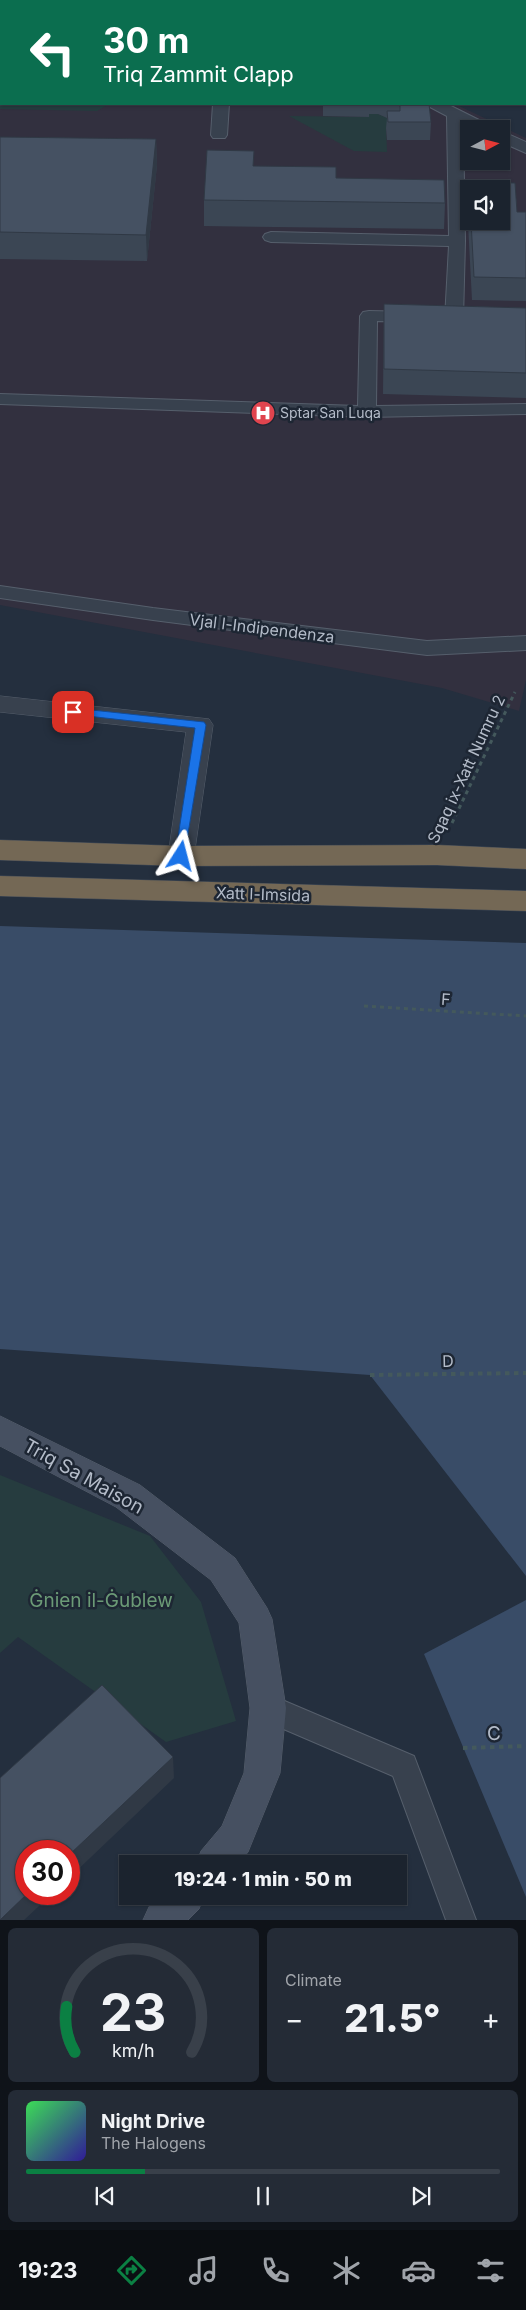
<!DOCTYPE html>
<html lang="en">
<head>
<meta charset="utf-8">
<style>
  :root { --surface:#1b232e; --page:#242b36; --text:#f1f3f6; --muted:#a0a4aa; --line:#39404a; --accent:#0b8043 }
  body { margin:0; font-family:Inter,sans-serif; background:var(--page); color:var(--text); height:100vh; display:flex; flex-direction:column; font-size:19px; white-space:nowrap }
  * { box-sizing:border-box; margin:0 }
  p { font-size:16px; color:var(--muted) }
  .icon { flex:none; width:28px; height:28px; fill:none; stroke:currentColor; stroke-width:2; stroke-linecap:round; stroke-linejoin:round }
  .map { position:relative; height:1920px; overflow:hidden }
  .panel { display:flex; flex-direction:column; gap:8px; padding:8px; background:#0f1319; flex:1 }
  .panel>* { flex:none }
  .hud { position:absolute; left:0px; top:0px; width:526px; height:105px; box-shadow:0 1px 4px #0004,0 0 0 1px var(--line); background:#0b6e4f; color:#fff; overflow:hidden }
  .needle { width:32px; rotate:83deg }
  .controls { position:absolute; left:460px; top:120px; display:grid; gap:10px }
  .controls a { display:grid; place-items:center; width:50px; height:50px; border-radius:0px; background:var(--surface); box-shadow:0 1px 4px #0004,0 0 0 1px var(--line); font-size:25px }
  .speed { position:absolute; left:15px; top:1840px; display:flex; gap:10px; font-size:25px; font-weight:700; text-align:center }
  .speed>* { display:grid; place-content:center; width:65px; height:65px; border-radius:50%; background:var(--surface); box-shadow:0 1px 4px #0004,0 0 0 1px var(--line); line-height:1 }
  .speed .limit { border:8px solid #d22; background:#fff; color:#111 }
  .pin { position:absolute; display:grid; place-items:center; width:42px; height:42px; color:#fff; margin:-21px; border-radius:10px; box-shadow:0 2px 8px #0006 }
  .me { position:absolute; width:55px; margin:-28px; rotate:9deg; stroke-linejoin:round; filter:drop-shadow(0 0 4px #0008) }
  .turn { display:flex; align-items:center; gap:18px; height:105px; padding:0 20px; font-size:22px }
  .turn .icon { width:65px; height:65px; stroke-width:2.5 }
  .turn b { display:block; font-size:35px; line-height:42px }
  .big { font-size:38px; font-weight:800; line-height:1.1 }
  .panel .card { flex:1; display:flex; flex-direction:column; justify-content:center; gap:8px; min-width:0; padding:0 18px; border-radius:8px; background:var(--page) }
  .panel .dial { align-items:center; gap:0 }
  .dial svg { height:130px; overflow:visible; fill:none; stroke:var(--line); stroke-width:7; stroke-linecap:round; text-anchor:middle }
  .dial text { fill:var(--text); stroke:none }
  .song { display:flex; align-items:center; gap:15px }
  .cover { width:60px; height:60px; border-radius:8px; background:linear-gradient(135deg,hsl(130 70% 55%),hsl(250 70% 35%)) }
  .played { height:5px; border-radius:2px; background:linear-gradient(90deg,var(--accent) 25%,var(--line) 25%) }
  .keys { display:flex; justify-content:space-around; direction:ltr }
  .heat { display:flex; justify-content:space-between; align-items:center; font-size:28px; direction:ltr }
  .panel .tiles { flex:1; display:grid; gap:8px; grid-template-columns:1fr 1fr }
  .card:last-child { grid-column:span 2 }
  .trip { position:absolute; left:119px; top:1855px; width:288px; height:50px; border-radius:0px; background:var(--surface); box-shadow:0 1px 4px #0004,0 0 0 1px var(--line); font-weight:800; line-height:50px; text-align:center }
  .dock { display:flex; height:80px; justify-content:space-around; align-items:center; background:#0b0e12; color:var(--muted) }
  .dock .icon { width:35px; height:35px }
  .dock .selected { color:var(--accent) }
  .dock b { font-size:22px; color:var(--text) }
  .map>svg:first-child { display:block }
</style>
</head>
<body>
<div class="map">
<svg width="526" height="1920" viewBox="0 0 526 1920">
  <rect width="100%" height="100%" fill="#242f3e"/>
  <path fill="#32303f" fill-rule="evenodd" d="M0,0L251,1H1V104H455L526,138V680L519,711L442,688L0,605ZM469,129H501V161H469ZM469,189H501V221H469Z"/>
  <path fill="#263c3f" d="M0,89L1,104H109L97,111L0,109Z
    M369,114H378L399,123L386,128L387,152L354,151L289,116L368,117Z
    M0,1475L150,1536L201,1602L236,1721L166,1742L18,1637L0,1653Z"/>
  <path fill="#394c67" d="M0,926L526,943V1576L370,1375L0,1349Z
    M526,1600V1897L424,1654Z"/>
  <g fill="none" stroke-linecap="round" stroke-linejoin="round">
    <defs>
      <path id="lane" d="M0,60L1,61V70H0Z
        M213,104H229L227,135L225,138H213L211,135Z
        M427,104H447L491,126L494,129H473L463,124L465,241L463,319L460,323H448L445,319L449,246L271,242L265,240L263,237L265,234L271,232L449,236L447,116L430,107Z
        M501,131L526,142V153L501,142Z
        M369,311L415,312L421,313L424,317L421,321L415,322L377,321L376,406L526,404V414L367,417L0,404V394L358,406L360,316L363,312Z
        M0,586L153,608L427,641L526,636V650L427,655L153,620L0,598Z
        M268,1694L414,1756L476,1920H446L393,1776L258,1718L254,1708L258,1698Z"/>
      <path id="street" d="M0,696L209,719L213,725L194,856L190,863L181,866L172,863L168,856L186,732L0,712Z"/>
      <path id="secondary" d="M0,1416L140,1485L235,1558L267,1608L272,1619L286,1708L280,1773L248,1852L238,1864H196L201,1851L222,1826L244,1773L250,1708L239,1623L211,1580L116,1507L0,1446Z
        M159,1896H204L199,1909L188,1920H143L149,1907Z"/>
      <path id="highway" d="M0,840L181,846L437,845L526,849V869L437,865L181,866L0,860Z
        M0,876L526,891V911L0,896Z"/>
    </defs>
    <use href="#lane" stroke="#565f6c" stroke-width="2"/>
    <use href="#street" stroke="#565f6c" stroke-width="1"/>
    <use href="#secondary" stroke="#565f6c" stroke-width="1"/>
    <use href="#highway" stroke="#434c59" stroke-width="1"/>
    <path stroke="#44595c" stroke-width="3" stroke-dasharray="4 4" stroke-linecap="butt" d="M452,823L515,692
      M364,1006L526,1016"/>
    <path stroke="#44595c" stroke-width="4" stroke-dasharray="4.5 4.5" stroke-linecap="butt" d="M370,1375L526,1373
      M463,1748L526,1746"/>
    <use href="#lane" fill="#38414e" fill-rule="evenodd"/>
    <use href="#street" fill="#38414e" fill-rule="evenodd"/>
    <use href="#secondary" fill="#465061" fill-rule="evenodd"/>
    <use href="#highway" fill="#746855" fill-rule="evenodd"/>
  </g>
  <path fill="#3b4654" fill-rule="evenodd" d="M24,0H220V1H24Z
    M323,104H429L431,122L430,140H387L386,128L387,118L378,114H369V117L323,116Z
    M0,137L156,139L157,165L147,261L0,259Z
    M254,166L336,178L445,203L444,229L204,226V200Z
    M469,182L515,183L517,212H526V301L472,300L467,204ZM469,189H501V221H469Z
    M384,304L526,308V398L383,394Z"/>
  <path fill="#303945" d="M200,0H220V1H197Z
    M156,139L157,165L147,261L146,235Z
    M173,1757L174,1778L69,1878V1855Z
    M27,1894H52L24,1920H0Z"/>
  <path fill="#455162" stroke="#303945" d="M48,0H200L197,1H51Z
    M246,0H258L260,1H243Z
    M395,104H429L431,122H388L387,111H400V106Z
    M0,137L156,139L146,235L0,232Z
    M207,150L254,151L253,166L336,167V178L444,180L445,203L204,200Z
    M469,182L515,183L517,212H526V278L474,277L471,221H501V189H469Z
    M384,304L526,308V373L384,369Z
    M102,1685L173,1757L69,1855V1851H26V1894H27L0,1920V1778Z"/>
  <path fill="#1a73e8" stroke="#114b97" d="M73,708L204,722L206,725L184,858L181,859L175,856L195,728L69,714L68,712Z"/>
  <defs>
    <symbol id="hospital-disc" viewBox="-11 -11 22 22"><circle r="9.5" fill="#e0444e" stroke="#1d2633"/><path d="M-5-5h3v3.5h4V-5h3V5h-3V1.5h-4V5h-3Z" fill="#fff"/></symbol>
  </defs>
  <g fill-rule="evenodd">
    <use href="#hospital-disc" x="249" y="399" width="28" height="28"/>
  </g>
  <g text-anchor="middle" stroke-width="5" stroke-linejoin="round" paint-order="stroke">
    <g font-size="14" fill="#b4bcc9" stroke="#1d2633" text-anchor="start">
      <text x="280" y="418">Sptar San Luqa</text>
    </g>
    <g font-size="16" fill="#b4bcc9" stroke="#1d2633">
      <text transform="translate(262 628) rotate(7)" y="6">Vjal l-Indipendenza</text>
      <text transform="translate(466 769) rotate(-65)" y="6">Sqaq ix-Xatt Numru 2</text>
      <text transform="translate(263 894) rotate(2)" y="6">Xatt l-Imsida</text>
      <text transform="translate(446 999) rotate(4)" y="6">F</text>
      <text transform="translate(448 1361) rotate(-1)" y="6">D</text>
    </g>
    <g font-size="19" fill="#b4bcc9" stroke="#1d2633">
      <text transform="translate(84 1476) rotate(29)" y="7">Triq Sa Maison</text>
      <text transform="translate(494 1733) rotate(-2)" y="7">C</text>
    </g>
    <g font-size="19" fill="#6b9a76" stroke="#1d2633">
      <text x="101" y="1607">Ġnien il-Ġublew</text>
    </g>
  </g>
</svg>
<div class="controls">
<a><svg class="needle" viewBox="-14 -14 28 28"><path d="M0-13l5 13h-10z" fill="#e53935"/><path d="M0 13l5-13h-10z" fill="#a0a4aa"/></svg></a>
<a><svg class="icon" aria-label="sound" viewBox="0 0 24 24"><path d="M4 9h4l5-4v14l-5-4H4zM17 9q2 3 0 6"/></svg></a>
</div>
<div class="speed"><div class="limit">30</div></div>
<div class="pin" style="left:73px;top:712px;background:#d93025"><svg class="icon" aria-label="arrive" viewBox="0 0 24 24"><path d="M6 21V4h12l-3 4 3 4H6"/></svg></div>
<svg class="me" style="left:181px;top:856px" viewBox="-20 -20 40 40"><path d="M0-17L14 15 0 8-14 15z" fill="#1a73e8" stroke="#fff" stroke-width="4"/></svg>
<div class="trip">19:24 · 1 min · 50 m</div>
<div class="hud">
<div class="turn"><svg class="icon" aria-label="left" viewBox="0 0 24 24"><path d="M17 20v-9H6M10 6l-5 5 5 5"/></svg><div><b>30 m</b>Triq Zammit Clapp</div></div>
</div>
</div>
<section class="panel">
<div class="tiles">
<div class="card dial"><svg viewBox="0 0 100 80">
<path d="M14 69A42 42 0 1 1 86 69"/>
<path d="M14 69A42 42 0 0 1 9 41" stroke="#0b8043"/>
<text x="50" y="56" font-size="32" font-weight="700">23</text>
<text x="50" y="72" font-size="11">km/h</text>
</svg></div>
<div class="card"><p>Climate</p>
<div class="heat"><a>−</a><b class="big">21.5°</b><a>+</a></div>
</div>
<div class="card">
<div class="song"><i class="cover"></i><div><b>Night Drive</b><p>The Halogens</p></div></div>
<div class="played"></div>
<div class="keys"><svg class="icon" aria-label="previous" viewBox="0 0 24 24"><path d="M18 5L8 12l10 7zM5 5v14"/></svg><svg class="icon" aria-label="pause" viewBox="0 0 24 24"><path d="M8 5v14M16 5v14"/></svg><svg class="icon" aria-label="next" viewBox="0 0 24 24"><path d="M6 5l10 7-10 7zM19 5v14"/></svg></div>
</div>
</div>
</section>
<nav class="dock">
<b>19:23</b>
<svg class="icon selected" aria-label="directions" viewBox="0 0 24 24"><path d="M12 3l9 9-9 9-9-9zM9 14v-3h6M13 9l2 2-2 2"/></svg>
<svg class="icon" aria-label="music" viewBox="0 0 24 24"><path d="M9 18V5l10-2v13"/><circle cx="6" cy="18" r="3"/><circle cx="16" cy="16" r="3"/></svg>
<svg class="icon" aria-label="phone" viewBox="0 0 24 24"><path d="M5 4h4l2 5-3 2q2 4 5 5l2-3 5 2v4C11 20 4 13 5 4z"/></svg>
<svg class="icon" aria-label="climate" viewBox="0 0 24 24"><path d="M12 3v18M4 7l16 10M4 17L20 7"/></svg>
<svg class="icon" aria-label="car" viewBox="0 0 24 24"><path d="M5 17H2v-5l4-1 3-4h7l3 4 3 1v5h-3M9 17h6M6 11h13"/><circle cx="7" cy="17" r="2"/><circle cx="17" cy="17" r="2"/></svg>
<svg class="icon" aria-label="filters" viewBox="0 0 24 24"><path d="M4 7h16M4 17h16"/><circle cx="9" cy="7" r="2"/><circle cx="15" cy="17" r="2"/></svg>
</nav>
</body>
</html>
